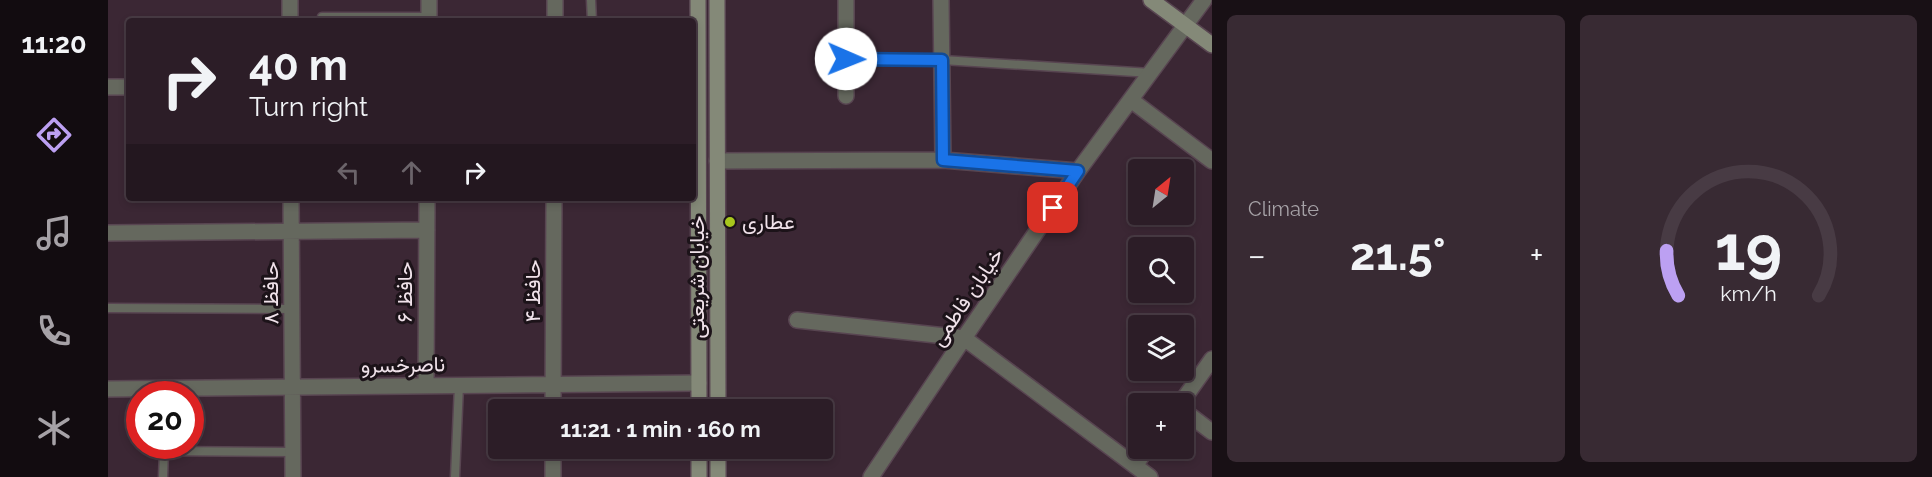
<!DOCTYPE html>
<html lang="en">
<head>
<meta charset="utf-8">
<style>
  :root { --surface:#2c1d27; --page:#382a33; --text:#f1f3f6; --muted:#a6a2a7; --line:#483b44; --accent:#bca0f2 }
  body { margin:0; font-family:Raleway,Vazirmatn,sans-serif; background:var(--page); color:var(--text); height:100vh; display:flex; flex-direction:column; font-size:22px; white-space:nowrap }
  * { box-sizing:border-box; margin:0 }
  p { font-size:20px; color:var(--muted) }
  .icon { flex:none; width:33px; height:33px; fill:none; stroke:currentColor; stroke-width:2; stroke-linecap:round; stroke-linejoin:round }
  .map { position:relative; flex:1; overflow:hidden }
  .panel { display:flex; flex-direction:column; gap:15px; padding:15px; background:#181015; width:720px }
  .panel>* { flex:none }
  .hud { position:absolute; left:18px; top:18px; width:570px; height:183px; border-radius:6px; box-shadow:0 3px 9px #0003,0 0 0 2px var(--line); background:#2c1d27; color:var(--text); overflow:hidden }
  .needle { width:39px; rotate:30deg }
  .fabs { position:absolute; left:1020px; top:159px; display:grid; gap:12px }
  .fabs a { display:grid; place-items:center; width:66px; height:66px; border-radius:6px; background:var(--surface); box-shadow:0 3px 9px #0003,0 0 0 2px var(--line); font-size:30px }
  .speed { position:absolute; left:18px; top:381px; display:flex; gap:12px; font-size:30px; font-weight:700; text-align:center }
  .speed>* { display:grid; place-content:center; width:78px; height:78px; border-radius:50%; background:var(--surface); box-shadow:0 3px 9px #0003,0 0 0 2px var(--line); line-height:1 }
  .speed .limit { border:9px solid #d22; background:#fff; color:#111 }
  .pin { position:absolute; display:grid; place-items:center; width:51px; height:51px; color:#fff; margin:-26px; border-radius:12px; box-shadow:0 3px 9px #0006 }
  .me { position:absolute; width:66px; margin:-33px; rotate:91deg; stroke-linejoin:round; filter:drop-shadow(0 0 4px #0008) }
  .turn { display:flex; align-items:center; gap:21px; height:126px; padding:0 24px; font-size:27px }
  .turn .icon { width:78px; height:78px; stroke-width:2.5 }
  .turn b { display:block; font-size:42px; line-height:51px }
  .lanes { display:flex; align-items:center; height:57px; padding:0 24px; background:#0003; justify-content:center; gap:30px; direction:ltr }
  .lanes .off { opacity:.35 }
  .big { font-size:45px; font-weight:700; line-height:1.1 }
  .panel .widget { flex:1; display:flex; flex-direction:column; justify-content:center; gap:9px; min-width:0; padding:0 21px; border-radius:9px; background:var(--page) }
  .panel .dial { align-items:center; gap:0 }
  .dial svg { height:156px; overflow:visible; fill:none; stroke:var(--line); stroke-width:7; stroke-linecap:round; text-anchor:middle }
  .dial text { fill:var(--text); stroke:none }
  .heat { display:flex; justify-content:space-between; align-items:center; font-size:33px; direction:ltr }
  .panel .tiles { flex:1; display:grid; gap:15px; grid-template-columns:repeat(2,1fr) }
  .trip { position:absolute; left:380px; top:399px; width:345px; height:60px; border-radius:6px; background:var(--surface); box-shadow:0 3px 9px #0003,0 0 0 2px var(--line); font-weight:700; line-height:60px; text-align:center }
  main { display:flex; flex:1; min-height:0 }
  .tab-bar { display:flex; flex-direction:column; width:108px; justify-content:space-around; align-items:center; background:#120c10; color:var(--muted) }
  .tab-bar .icon { width:42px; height:42px }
  .tab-bar .current { color:var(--accent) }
  .tab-bar b { font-size:27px; color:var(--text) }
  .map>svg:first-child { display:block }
</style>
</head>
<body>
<main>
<nav class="tab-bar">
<b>11:20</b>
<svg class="icon current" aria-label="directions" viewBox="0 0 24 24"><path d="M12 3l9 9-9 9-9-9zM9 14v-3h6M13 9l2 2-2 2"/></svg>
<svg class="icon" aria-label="music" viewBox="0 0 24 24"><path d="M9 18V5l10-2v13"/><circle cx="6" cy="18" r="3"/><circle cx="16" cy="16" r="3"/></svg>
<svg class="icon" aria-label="phone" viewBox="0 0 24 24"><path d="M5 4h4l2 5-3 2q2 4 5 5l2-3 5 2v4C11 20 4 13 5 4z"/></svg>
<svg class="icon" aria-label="climate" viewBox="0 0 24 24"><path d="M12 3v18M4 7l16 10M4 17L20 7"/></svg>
</nav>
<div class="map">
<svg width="1104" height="477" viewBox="0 0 1104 477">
  <rect width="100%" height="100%" fill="#3b2734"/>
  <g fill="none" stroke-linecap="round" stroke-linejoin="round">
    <defs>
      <path id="lane" d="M483,0L484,21
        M214,17H321
        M738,59L834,60L1043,73
        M0,308L184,309
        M55,477L56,451L185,452
        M347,477L351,385"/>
      <path id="street" d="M182,0V21
        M833,0L835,160
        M321,21V0
        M447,21V0
        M0,87H21
        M738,96V0
        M1023,100L1104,161
        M609,161L835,160L970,171
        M183,198L185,477
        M0,233L319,230
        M689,320L856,338L1042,477
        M318,385L319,198
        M0,389L591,383
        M1072,404L1104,359
        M445,410L446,198
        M1076,411L1104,432
        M1027,466L1039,448
        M445,477V448
        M763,477L856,338L970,171L1096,0"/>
      <path id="secondary" d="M590,0L591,410
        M609,0L610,410
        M1043,0L1104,45
        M591,448V477
        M610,448V477"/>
    </defs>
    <use href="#lane" stroke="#584551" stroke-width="11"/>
    <use href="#street" stroke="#584551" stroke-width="18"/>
    <use href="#secondary" stroke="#584551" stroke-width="18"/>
    <use href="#lane" stroke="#65685e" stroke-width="8"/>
    <use href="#street" stroke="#65685e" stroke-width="15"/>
    <use href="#secondary" stroke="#848978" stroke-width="15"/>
  </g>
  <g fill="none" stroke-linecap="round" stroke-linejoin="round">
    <defs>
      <path id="route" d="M738,59L834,60L835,160L970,171L945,208"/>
    </defs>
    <use href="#route" stroke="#114b97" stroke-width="15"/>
    <use href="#route" stroke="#1a73e8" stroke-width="10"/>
  </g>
  <circle fill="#a8c71d" stroke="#1c1319" stroke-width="2" cx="622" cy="222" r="6"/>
  <g text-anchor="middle" stroke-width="6" stroke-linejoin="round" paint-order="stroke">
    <g font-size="21" fill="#f0e2ea" stroke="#1c1319" text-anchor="start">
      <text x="634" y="229">عطاری</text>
    </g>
    <g font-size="21" fill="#f0e2ea" stroke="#1c1319">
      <text transform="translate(589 277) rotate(-90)" y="7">خیابان شریعتی</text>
      <text transform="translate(425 291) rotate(-90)" y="7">حافظ ۴</text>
      <text transform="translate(297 292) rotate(-90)" y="7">حافظ ۶</text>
      <text transform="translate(163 293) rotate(-90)" y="7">حافظ ۸</text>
      <text transform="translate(859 297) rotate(-56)" y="7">خیابان فاطمی</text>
      <text transform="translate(295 365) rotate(-1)" y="7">ناصرخسرو</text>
    </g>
  </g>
</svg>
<div class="fabs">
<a><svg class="needle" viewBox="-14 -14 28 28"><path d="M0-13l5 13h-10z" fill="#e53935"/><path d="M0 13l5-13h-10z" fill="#a6a2a7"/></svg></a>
<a><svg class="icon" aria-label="search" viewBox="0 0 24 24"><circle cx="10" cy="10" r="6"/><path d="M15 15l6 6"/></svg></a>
<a><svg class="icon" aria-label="layers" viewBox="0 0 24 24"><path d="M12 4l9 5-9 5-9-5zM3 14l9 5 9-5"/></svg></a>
<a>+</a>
</div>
<div class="speed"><div class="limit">20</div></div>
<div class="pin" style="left:945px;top:208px;background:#d93025"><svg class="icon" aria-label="arrive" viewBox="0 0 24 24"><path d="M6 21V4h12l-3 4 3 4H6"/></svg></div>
<svg class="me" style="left:738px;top:59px" viewBox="-20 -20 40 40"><circle r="19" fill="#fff"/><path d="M0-13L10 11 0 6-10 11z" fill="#1a73e8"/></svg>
<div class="trip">11:21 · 1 min · 160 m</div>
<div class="hud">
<div class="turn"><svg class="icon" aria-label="right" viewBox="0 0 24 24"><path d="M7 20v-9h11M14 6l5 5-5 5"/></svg><div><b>40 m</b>Turn right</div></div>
<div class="lanes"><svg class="icon off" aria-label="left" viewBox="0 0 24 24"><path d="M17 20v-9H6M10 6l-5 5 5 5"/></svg><svg class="icon off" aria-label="ahead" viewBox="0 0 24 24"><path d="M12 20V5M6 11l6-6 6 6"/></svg><svg class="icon" aria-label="right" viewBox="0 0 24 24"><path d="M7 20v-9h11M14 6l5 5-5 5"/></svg></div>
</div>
</div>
<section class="panel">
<div class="tiles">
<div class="widget"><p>Climate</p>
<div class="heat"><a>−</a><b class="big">21.5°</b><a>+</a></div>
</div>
<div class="widget dial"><svg viewBox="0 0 100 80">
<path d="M14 69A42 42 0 1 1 86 69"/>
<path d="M14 69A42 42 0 0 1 8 46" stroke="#bca0f2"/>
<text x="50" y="56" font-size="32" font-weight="700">19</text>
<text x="50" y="72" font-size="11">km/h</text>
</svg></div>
</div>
</section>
</main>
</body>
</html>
